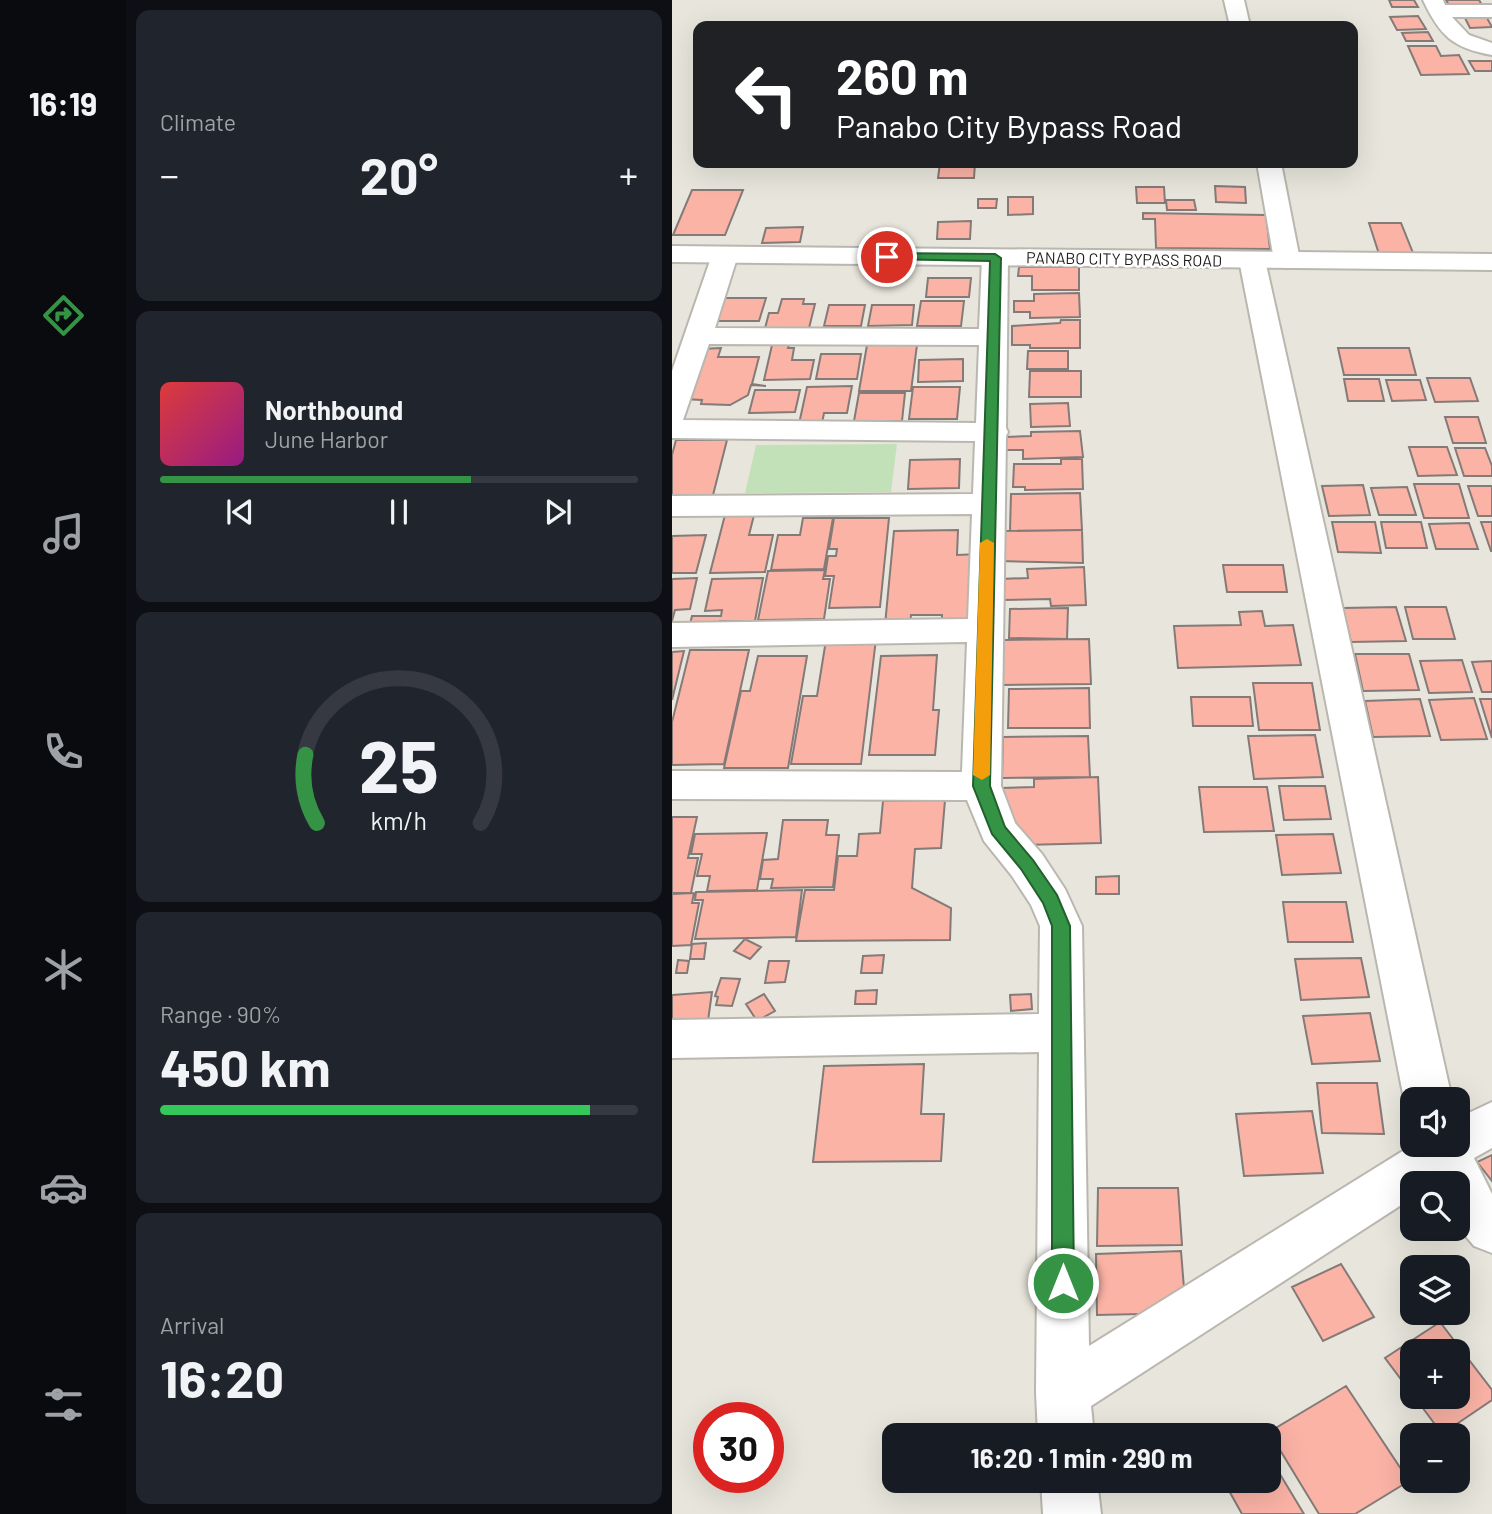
<!DOCTYPE html>
<html lang="en">
<head>
<meta charset="utf-8">
<style>
  :root { --surface:#171b24; --page:#20242c; --text:#f1f3f6; --muted:#9ea1a6; --line:#363941; --accent:#359346 }
  body { margin:0; font-family:Barlow,sans-serif; background:var(--page); color:var(--text); height:100vh; display:flex; flex-direction:column; font-size:26px; white-space:nowrap }
  * { box-sizing:border-box; margin:0 }
  p { font-size:23px; color:var(--muted) }
  .icon { flex:none; width:38px; height:38px; fill:none; stroke:currentColor; stroke-width:2; stroke-linecap:round; stroke-linejoin:round }
  .map { position:relative; flex:1; overflow:hidden }
  .drawer { display:flex; flex-direction:column; gap:10px; padding:10px; background:#0d0f14; width:546px }
  .drawer>* { flex:none }
  .hud { position:absolute; left:21px; top:21px; width:665px; height:147px; border-radius:14px; box-shadow:0 7px 28px #0002; background:#202124; color:#fff; overflow:hidden }
  .controls { position:absolute; left:728px; top:1087px; display:grid; gap:14px }
  .controls a { display:grid; place-items:center; width:70px; height:70px; border-radius:14px; background:var(--surface); box-shadow:0 7px 28px #0002; font-size:35px }
  .speed { position:absolute; left:21px; top:1402px; display:flex; gap:14px; font-size:35px; font-weight:700; text-align:center }
  .speed>* { display:grid; place-content:center; width:91px; height:91px; border-radius:50%; background:var(--surface); box-shadow:0 7px 28px #0002; line-height:1 }
  .speed .limit { border:10px solid #d22; background:#fff; color:#111 }
  .pin { position:absolute; display:grid; place-items:center; width:60px; height:60px; color:#fff; margin:-30px; border:4px solid #fff; border-radius:50%; box-shadow:0 2px 7px #0007 }
  .me { position:absolute; width:77px; margin:-38px; rotate:0deg; stroke-linejoin:round; filter:drop-shadow(0 0 5px #0008) }
  .turn { display:flex; align-items:center; gap:24px; height:147px; padding:0 28px; font-size:32px }
  .turn .icon { width:91px; height:91px; stroke-width:2.5 }
  .turn b { display:block; font-size:49px; line-height:60px }
  .big { font-size:52px; font-weight:700; line-height:1.1 }
  .drawer .tile { flex:1; display:flex; flex-direction:column; justify-content:center; gap:10px; min-width:0; padding:0 24px; border-radius:14px; background:var(--page) }
  .drawer .dial { align-items:center; gap:0 }
  .dial svg { height:182px; overflow:visible; fill:none; stroke:var(--line); stroke-width:7; stroke-linecap:round; text-anchor:middle }
  .dial text { fill:var(--text); stroke:none }
  .song { display:flex; align-items:center; gap:21px }
  .cover { width:84px; height:84px; border-radius:10px; background:linear-gradient(135deg,hsl(0 70% 55%),hsl(310 70% 35%)) }
  .played { height:7px; border-radius:4px; background:linear-gradient(90deg,var(--accent) 65%,var(--line) 65%) }
  .keys { display:flex; justify-content:space-around; direction:ltr }
  .heat { display:flex; justify-content:space-between; align-items:center; font-size:38px; direction:ltr }
  .charge { height:10px; border-radius:5px; background:linear-gradient(90deg,#34c759 90%,var(--line) 0) }
  .trip { position:absolute; left:210px; top:1423px; width:399px; height:70px; border-radius:14px; background:var(--surface); box-shadow:0 7px 28px #0002; font-weight:700; line-height:70px; text-align:center }
  main { display:flex; flex:1; min-height:0 }
  .tabs { display:flex; flex-direction:column; width:126px; justify-content:space-around; align-items:center; background:#090b0e; color:var(--muted) }
  .tabs .icon { width:49px; height:49px }
  .tabs .active { color:var(--accent) }
  .tabs b { font-size:32px; color:var(--text) }
  .map>svg:first-child { display:block }
</style>
</head>
<body>
<main>
<nav class="tabs">
<b>16:19</b>
<svg class="icon active" aria-label="directions" viewBox="0 0 24 24"><path d="M12 3l9 9-9 9-9-9zM9 14v-3h6M13 9l2 2-2 2"/></svg>
<svg class="icon" aria-label="music" viewBox="0 0 24 24"><path d="M9 18V5l10-2v13"/><circle cx="6" cy="18" r="3"/><circle cx="16" cy="16" r="3"/></svg>
<svg class="icon" aria-label="phone" viewBox="0 0 24 24"><path d="M5 4h4l2 5-3 2q2 4 5 5l2-3 5 2v4C11 20 4 13 5 4z"/></svg>
<svg class="icon" aria-label="climate" viewBox="0 0 24 24"><path d="M12 3v18M4 7l16 10M4 17L20 7"/></svg>
<svg class="icon" aria-label="car" viewBox="0 0 24 24"><path d="M5 17H2v-5l4-1 3-4h7l3 4 3 1v5h-3M9 17h6M6 11h13"/><circle cx="7" cy="17" r="2"/><circle cx="17" cy="17" r="2"/></svg>
<svg class="icon" aria-label="filters" viewBox="0 0 24 24"><path d="M4 7h16M4 17h16"/><circle cx="9" cy="7" r="2"/><circle cx="15" cy="17" r="2"/></svg>
</nav>
<section class="drawer">
<div class="tile"><p>Climate</p>
<div class="heat"><a>−</a><b class="big">20°</b><a>+</a></div>
</div>
<div class="tile">
<div class="song"><i class="cover"></i><div><b>Northbound</b><p>June Harbor</p></div></div>
<div class="played"></div>
<div class="keys"><svg class="icon" aria-label="previous" viewBox="0 0 24 24"><path d="M18 5L8 12l10 7zM5 5v14"/></svg><svg class="icon" aria-label="pause" viewBox="0 0 24 24"><path d="M8 5v14M16 5v14"/></svg><svg class="icon" aria-label="next" viewBox="0 0 24 24"><path d="M6 5l10 7-10 7zM19 5v14"/></svg></div>
</div>
<div class="tile dial"><svg viewBox="0 0 100 80">
<path d="M14 69A42 42 0 1 1 86 69"/>
<path d="M14 69A42 42 0 0 1 9 39" stroke="#359346"/>
<text x="50" y="56" font-size="32" font-weight="700">25</text>
<text x="50" y="72" font-size="11">km/h</text>
</svg></div>
<div class="tile"><p>Range · 90%</p><b class="big">450 km</b><div class="charge"></div></div>
<div class="tile"><p>Arrival</p><b class="big">16:20</b></div>
</section>
<div class="map">
<svg width="820" height="1514" viewBox="0 0 820 1514">
  <rect width="100%" height="100%" fill="#e8e6dc"/>
  <path fill="#c2e1b8" d="M225,444L219,492L73,493L84,445Z"/>
  <path fill="#fbb3a6" stroke="#847a78" stroke-width="2" d="M717,0H742L746,7H720Z
    M774,0H807L810,5H777Z
    M746,16L754,29L725,30L718,17Z
    M793,18H815L820,27L798,28Z
    M756,32L761,41H734L730,33Z
    M736,46H764L769,56L787,55L797,74L749,75Z
    M797,61H820V71H803Z
    M268,163H303L302,178H266Z
    M543,186L573,187L574,203L544,202Z
    M464,187H492L493,203H465Z
    M20,190H71L53,235H1Z
    M336,197H361V214L336,215Z
    M306,199H325L324,208H306Z
    M494,200H522L524,210H495Z
    M471,213L594,215L598,249L484,248L483,219H471Z
    M299,221L298,239H265L266,222Z
    M697,223H729L741,253L707,254Z
    M131,227L128,242L90,243L94,228Z
    M347,267H407V290H360V276H346Z
    M256,278H299L297,297H254Z
    M407,293L408,317L358,318V312H342V301H362V294Z
    M43,298H94L87,321H35Z
    M110,299H132L131,304H143L136,332H92L97,313H106Z
    M249,301H292L289,326H245Z
    M157,305H193L189,326H152Z
    M200,305H242L240,325L196,326Z
    M389,320H408V348H358V345H340V326L388,323Z
    M100,345H117L116,348H122L120,360H142L138,379L92,380Z
    M195,345H245L239,391H187Z
    M49,348L46,357H87L80,384L94,386L79,385L76,395L58,405L29,404L30,400L11,399L28,349Z
    M666,348H737L744,375H672Z
    M356,351H396V369H355Z
    M149,354H189L185,379H144Z
    M291,359V381L246,382L247,360Z
    M358,371H409V397H357Z
    M755,378H798L806,401L763,402Z
    M672,379H707L712,401H676Z
    M714,380H748L754,400L720,401Z
    M180,386L175,413H152L150,423L127,424L135,387Z
    M241,387H288L285,419H237Z
    M83,390H128L123,412L77,413Z
    M187,393H233L230,421H182Z
    M396,403L398,426L359,427L358,404Z
    M773,417H806L814,443H781Z
    M408,431L411,457L351,459V450H334V437L359,436V432Z
    M4,440H55L39,503H0V455Z
    M737,447H775L785,475L746,476Z
    M783,448H813L820,466V476H792Z
    M288,459L287,488L236,489L238,460Z
    M389,459H410L411,489L353,490V487H341L342,464H389Z
    M742,484H787L797,518H752Z
    M691,485L698,515L657,516L650,486Z
    M796,486H820V516H806Z
    M735,487L744,515H707L699,488Z
    M408,493L410,530L338,531L339,494Z
    M53,515H82L77,535H101L93,572L38,573Z
    M131,518H161L152,569L99,570L106,535H128Z
    M162,518H217L208,607L157,608L162,576H153L156,556H164L165,549H157Z
    M660,522H703L709,553L666,552Z
    M709,522H749L755,548H714Z
    M809,522H820V551H819Z
    M797,523L806,549H764L757,524Z
    M286,530L285,555L307,554L305,621L270,622V615H239L238,624L213,625L222,531Z
    M410,530L411,563L327,561V531Z
    M34,535L24,573H0V536Z
    M551,565H611L615,592H555Z
    M412,567L414,605L379,606L378,599L328,600V579L356,578L355,569Z
    M153,570L151,579H158L152,619L86,620L96,571Z
    M25,578L18,609L3,610L0,621V579Z
    M91,578L83,621H48L47,627L17,628L20,616H49L50,610L33,611L40,579Z
    M724,607L734,641L679,642L671,608Z
    M733,607H774L783,639H741Z
    M396,608L395,639L337,638L338,609Z
    M590,611L593,626L621,625L629,665L506,668L502,626L569,625L567,612Z
    M204,639L189,764H119L131,696H145L154,640Z
    M417,639L419,684L330,685L331,640Z
    M18,650H77L52,764L0,765V722Z
    M12,651L0,700V652Z
    M683,654H737L747,690L691,691Z
    M265,655L261,710H267L263,755H197L209,656Z
    M86,656H135L116,768H52L69,691H78Z
    M790,660L800,692L757,693L748,661Z
    M820,661V692H810L800,662Z
    M581,683H640L648,730H587Z
    M417,688L418,728H336L337,689Z
    M519,697H578L581,726H521Z
    M802,698L815,739L769,740L757,700Z
    M748,699L758,736L701,737L693,701Z
    M808,699H820V738Z
    M643,735L651,777L582,779L576,736Z
    M416,736L418,777L330,778L331,737Z
    M426,777L429,843L352,845L351,831L328,827V788L362,787V779Z
    M607,786H653L659,819L612,820Z
    M527,787H595L602,831L532,832Z
    M273,800L269,848L243,849L240,888L279,908L278,940L124,941L133,890H162L166,856H185L187,834L208,833L211,801Z
    M0,817H25L16,858H26L19,893H0Z
    M111,820H156L154,835H167L161,887L99,888L101,879H88L91,860L106,859Z
    M95,833L85,890L35,891L38,876H25L30,854H19L23,834Z
    M661,834L669,873L610,875L604,835Z
    M447,876V894H424V877Z
    M130,890L124,937L23,939L31,900H23L24,892Z
    M22,893L20,903H27L19,945L0,946V894Z
    M611,902H674L681,942H616Z
    M73,939L89,947L78,959L62,951Z
    M34,943L32,959H18L20,944Z
    M212,955L210,973H189L191,956Z
    M689,958L697,997L629,1000L623,959Z
    M6,960L17,961L15,973H4Z
    M97,961H117L113,982L93,983Z
    M49,978L68,979L60,1006L44,1005L46,997L43,996Z
    M205,990L204,1004H183L184,991Z
    M40,992L35,1028L0,1029V995Z
    M92,994L103,1011L85,1021L74,1004Z
    M359,994L360,1009L339,1011L338,995Z
    M698,1013L708,1061L640,1064L631,1016Z
    M252,1064L249,1114H272L269,1161L141,1162L152,1066Z
    M645,1083H705L712,1134L650,1133Z
    M640,1111L651,1173L572,1176L564,1114Z
    M820,1155V1181L805,1162Z
    M426,1188H506L510,1245L425,1246Z
    M509,1251L514,1313L425,1315L424,1254Z
    M669,1264L702,1317L651,1341L620,1287Z
    M768,1322L820,1390V1400L770,1434L742,1396H786V1351H740V1394L713,1358Z
    M674,1386L737,1481L683,1514H647L597,1432Z
    M597,1456L632,1514H570L551,1480H597Z"/>
  <g fill="none" stroke-linecap="round" stroke-linejoin="round">
    <defs>
      <path id="street" d="M552,0H572L578,26H558Z
        M751,0H771L773,5H820V17H780L797,35L820,43V55C781,48 768,36 751,0Z
        M585,163H609L628,260L624,266L615,268L606,266L602,260Z
        M53,247L62,249L66,255L43,328L307,329L310,258L314,252L323,250L332,252L336,258L334,428L336,432L334,436L329,786L343,823L370,854L393,889L410,926L417,1346L742,1144H786V1118L820,1102V1148L802,1158L820,1194V1253L802,1246L786,1227V1183H740V1198L419,1406L422,1435H366L364,1393L367,1052L0,1058V1020L367,1014L368,926L359,905L340,876L312,841L295,800L0,799V771L290,772L295,642L0,647V623L296,619L300,514L0,516V496L301,494L303,441L0,438V371L40,255L44,249ZM37,344L307,345L304,423L11,420Z
        M580,252L589,254L593,260L780,1099H740V1114L732,1099L567,260L571,254Z
        M369,1480H425L429,1514H371Z"/>
      <path id="secondary" d="M0,246L820,254V270L0,262Z"/>
    </defs>
    <use href="#street" stroke="#b9b7af" stroke-width="4"/>
    <use href="#secondary" stroke="#b9b7af" stroke-width="4"/>
    <use href="#street" fill="#fff" fill-rule="evenodd"/>
    <use href="#secondary" fill="#fff" fill-rule="evenodd"/>
  </g>
  <path fill="#359346" stroke="#22602e" stroke-width="2" d="M215,253L323,254L329,258L318,786L333,827L361,860L385,895L398,926L402,1283L399,1290L391,1293L384,1290L380,1283V926L371,903L349,869L320,834L301,786L318,261L211,259L210,257Z"/>
  <path fill="#f59e0b" d="M315,539L322,543L318,775L310,780L301,775L308,543Z"/>
  <g text-anchor="middle" stroke-width="5" stroke-linejoin="round" paint-order="stroke">
    <g font-size="16" fill="#1e1d1a" stroke="#fff">
      <text transform="translate(452 259) rotate(1)" y="6">PANABO CITY BYPASS ROAD</text>
    </g>
  </g>
</svg>
<div class="controls">
<a><svg class="icon" aria-label="sound" viewBox="0 0 24 24"><path d="M4 9h4l5-4v14l-5-4H4zM17 9q2 3 0 6"/></svg></a>
<a><svg class="icon" aria-label="search" viewBox="0 0 24 24"><circle cx="10" cy="10" r="6"/><path d="M15 15l6 6"/></svg></a>
<a><svg class="icon" aria-label="layers" viewBox="0 0 24 24"><path d="M12 4l9 5-9 5-9-5zM3 14l9 5 9-5"/></svg></a>
<a>+</a>
<a>−</a>
</div>
<div class="speed"><div class="limit">30</div></div>
<div class="pin" style="left:215px;top:257px;background:#d93025"><svg class="icon" aria-label="arrive" viewBox="0 0 24 24"><path d="M6 21V4h12l-3 4 3 4H6"/></svg></div>
<svg class="me" style="left:391px;top:1283px" viewBox="-20 -20 40 40"><circle r="17" fill="#359346" stroke="#fff" stroke-width="3"/><path d="M0-11L8 9 0 5-8 9z" fill="#fff"/></svg>
<div class="trip">16:20 · 1 min · 290 m</div>
<div class="hud">
<div class="turn"><svg class="icon" aria-label="left" viewBox="0 0 24 24"><path d="M17 20v-9H6M10 6l-5 5 5 5"/></svg><div><b>260 m</b>Panabo City Bypass Road</div></div>
</div>
</div>
</main>
</body>
</html>
